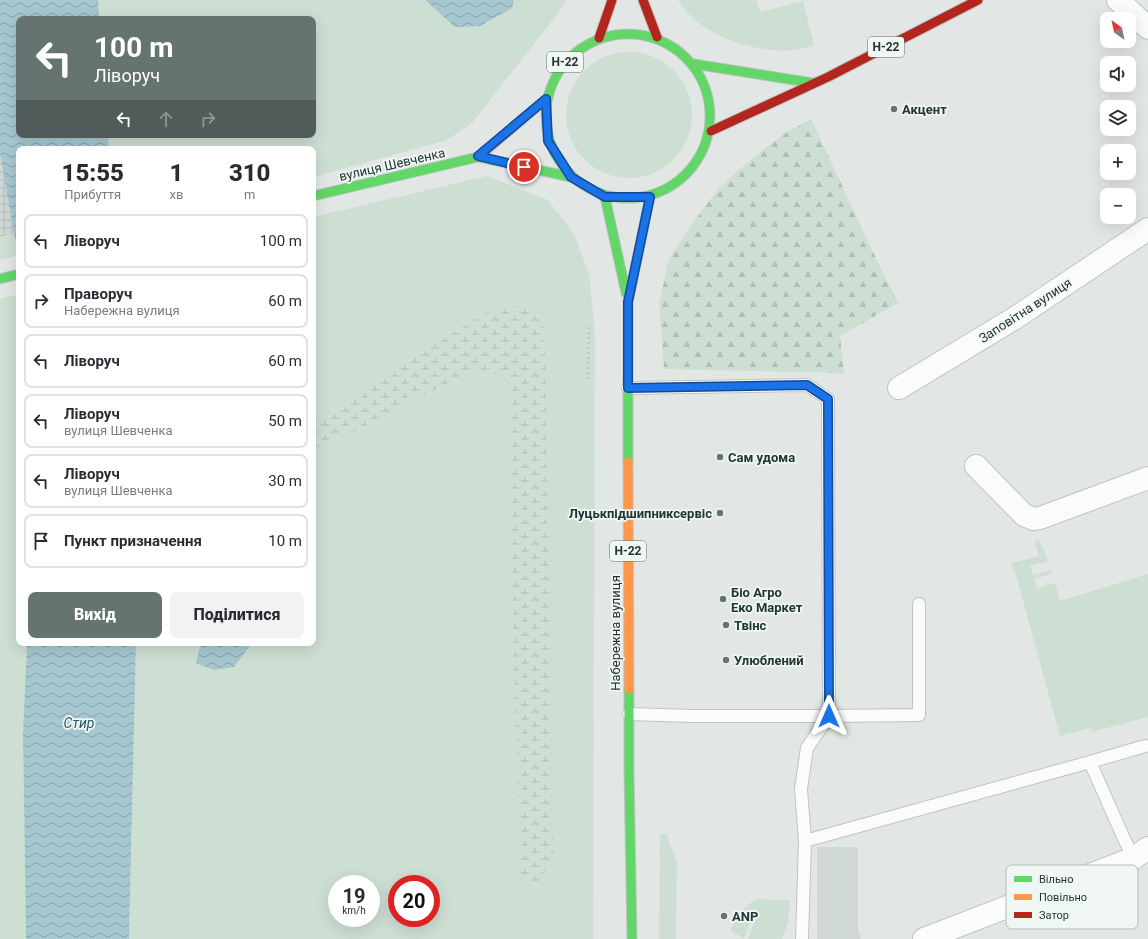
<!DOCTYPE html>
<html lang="uk">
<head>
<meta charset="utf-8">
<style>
  :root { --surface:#fff; --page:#f2f2f3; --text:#2b2b33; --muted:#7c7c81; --line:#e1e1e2; --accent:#667471 }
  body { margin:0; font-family:Roboto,sans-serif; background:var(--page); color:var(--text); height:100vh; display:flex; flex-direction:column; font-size:15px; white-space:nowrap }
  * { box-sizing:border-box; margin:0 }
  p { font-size:13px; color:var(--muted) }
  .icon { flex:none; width:22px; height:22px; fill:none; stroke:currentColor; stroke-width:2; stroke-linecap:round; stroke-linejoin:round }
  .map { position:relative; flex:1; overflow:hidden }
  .sheet { position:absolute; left:16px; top:146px; width:300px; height:500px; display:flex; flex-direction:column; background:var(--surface); border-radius:8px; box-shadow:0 4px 16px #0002 }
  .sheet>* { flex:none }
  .top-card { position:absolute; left:16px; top:16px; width:300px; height:122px; border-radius:8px; box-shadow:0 4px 16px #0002; background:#667471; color:#fff; overflow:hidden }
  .needle { width:26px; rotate:327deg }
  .buttons { position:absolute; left:1100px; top:12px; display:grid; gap:8px }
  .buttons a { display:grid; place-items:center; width:36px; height:36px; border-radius:8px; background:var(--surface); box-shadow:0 4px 16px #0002; font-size:20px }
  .speed { position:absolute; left:328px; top:875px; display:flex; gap:8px; font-size:20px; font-weight:700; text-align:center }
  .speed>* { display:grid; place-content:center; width:52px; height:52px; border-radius:50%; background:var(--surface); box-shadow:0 4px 16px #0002; line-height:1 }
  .speed small { font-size:10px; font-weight:400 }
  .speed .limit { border:6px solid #d22; background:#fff; color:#111 }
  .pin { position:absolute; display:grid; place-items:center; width:34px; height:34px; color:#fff; margin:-17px; border:2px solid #fff; border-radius:50%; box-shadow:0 1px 4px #0007 }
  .me { position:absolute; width:44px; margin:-22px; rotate:0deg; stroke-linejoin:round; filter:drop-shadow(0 0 3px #0008) }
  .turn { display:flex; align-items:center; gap:14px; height:84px; padding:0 12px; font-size:18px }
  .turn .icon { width:52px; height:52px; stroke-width:2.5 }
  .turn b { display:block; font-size:28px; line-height:34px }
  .lanes { display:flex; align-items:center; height:38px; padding:0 12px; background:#0003; justify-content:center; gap:20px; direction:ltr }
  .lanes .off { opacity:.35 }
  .eta { display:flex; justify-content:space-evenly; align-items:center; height:68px; text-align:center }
  .eta b { font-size:24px; font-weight:800; line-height:28px }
  .primary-button { display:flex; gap:8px; margin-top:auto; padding:8px 12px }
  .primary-button a { flex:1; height:46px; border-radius:8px; background:var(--accent); color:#fff; font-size:16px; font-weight:800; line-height:46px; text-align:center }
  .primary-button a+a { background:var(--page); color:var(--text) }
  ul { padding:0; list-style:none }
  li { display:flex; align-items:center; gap:12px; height:54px; margin:0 8px 6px; padding:0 4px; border:2px solid var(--line); border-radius:8px }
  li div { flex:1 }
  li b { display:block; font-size:15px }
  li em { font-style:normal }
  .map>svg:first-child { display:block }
  .built { fill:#d0d8d5 }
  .industrial { fill:url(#industrial-grid) }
  .green { fill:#cdded3; fill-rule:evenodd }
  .forest { fill:url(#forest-firs) }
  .wetland { fill:url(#wetland-marsh) }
  .water { fill:url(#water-waves) }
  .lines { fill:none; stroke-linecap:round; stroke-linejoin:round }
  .lane-casing { stroke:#bfc4c2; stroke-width:14 }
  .street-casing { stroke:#bfc4c2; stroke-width:24 }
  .fast-casing { stroke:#bec4c2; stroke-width:11 }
  .slow-casing { stroke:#bec4c2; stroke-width:11 }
  .jam-casing { stroke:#bec4c2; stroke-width:11 }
  .path { stroke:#c0c6c4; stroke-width:2.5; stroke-dasharray:2 3; stroke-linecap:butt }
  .lane { stroke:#fbfbfb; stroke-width:12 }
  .street { stroke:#fbfbfb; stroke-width:22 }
  .fast { stroke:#63d668; stroke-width:9 }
  .slow { stroke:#ff974d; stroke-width:9 }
  .jam { stroke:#b3261e; stroke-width:9 }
  .route-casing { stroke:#114b97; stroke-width:10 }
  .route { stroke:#1a73e8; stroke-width:7 }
  .poi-dot { fill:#667471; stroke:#eff6f3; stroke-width:1.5 }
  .labels { text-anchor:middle; stroke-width:3.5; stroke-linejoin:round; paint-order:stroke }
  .shield { fill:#eff6f3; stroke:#60706d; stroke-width:1 }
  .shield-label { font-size:12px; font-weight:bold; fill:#233633 }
  .poi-label { font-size:13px; font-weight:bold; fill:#233633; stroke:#eff6f3; text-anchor:start }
  .street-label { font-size:13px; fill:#233633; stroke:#eff6f3 }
  .water-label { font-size:14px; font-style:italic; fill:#25586a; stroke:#eff6f3 }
  .key { fill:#eff6f3; stroke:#b2bcb9; stroke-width:1 }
  .key-label { font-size:11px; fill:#233633 }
</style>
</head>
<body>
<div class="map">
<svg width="1148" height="939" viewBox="0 0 1148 939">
  <defs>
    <pattern id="industrial-grid" width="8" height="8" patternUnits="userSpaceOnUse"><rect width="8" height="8" fill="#d0d8d5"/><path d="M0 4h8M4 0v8" fill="none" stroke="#b2bab7"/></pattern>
    <pattern id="forest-firs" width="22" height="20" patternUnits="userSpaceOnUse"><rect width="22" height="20" fill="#cdded3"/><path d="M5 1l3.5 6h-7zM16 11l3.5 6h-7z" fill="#b0bfb6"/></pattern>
    <pattern id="wetland-marsh" width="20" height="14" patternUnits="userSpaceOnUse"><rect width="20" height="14" fill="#cdded3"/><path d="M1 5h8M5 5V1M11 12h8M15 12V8" fill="none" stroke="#b0bfb6"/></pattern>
    <pattern id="water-waves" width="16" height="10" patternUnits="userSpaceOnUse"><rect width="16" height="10" fill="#a7c7d0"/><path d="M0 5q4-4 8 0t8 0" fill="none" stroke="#88a2a9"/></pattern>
  </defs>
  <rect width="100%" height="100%" fill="#e2e7e5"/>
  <path class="built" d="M817,847h41v82l3,10h-44z"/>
  <path class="industrial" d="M0,154l14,80 -14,3z"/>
  <path class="green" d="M98,0h469l-8,12 -87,111 -25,17 -134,37v-28h-204l-1,-14h205v-116h-214z
    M678,0h79l3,12 43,-11 11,44c-7,2 -14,4 -21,5 -38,4 -96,-16 -115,-50z
    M566 115a63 63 0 1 1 126 0a63 63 0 1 1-126 0Z
    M487,176l61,24 26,34 15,40 6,59 -2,606h-464l7,-296h177v-426zM337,884h34v34h-34zM397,884h34v34h-34z
    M14,234l5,21 -19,5v-22z
    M19,294v349h8l-4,90 3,206h-26v-640z
    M1038,539l7,13 3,9 -18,5 3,9 18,-5 1,4 -18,5 3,9 18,-5 5,18 88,-27v143l-56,15 -1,-4 -31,8 -43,-157 -6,-16 28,-7 -4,-14z
    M662,834h1l4,1 10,28 -1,76h-17l1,-103z
    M755,899l35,1 -2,22 -6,17h-34l8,-21 -3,-1 -9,21 -14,-7 9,-18z"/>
  <path class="forest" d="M811,119l62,133 25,51 -58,33 4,37 -180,-4 -5,-66 10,-44 25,-38 25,-33 36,-32 29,-22z"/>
  <path class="wetland" d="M530,306l13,8 2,42 9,499 -15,26 -15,3 -5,-14 -11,-488 -21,-13 -33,11 -141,72v-31l79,-51 104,-63z"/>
  <path class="water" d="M0,0h98l1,19h-80v116h89l1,14h-90v108l-5,-23 -14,-80z
    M425,0h89l-2,8 -32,18 -25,1z
    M27,643h109l-7,296h-103l-3,-206z
    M201,643h51l-18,24 -20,3 -18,-7z"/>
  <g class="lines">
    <defs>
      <path id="lane" d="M628,388l179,-3 21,14 1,317h-136l-64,-2
        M1090,762l35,79 9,17
        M805,841l285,-79 55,-16
        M802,939l3,-98 -4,-52 6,-41 22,-32 90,-1v-111"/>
      <path id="street" d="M1118,0l30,28
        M899,388l116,-70 133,-89
        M976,466l48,49 10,4 6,-1 108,-40
        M924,939l210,-81 14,-10"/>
      <path id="fast" d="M546 116a82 82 0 1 1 164 0a82 82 0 1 1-164 0Z
        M694,64l119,19
        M313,196l165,-39 93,20
        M605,197l21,96
        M0,279l19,-5
        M628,462v-160l22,-105
        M629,689v82l3,168"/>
      <path id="slow" d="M478,157l68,-58
        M628,462l1,227"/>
      <path id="jam" d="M643,0l14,37
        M599,38l13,-38
        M711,131l117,-54 150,-77"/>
    </defs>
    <use href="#lane" class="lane-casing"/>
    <use href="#street" class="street-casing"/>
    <use href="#fast" class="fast-casing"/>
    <use href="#slow" class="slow-casing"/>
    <use href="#jam" class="jam-casing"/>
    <path class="path" d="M588,379l1,-52"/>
    <use href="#lane" class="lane"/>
    <use href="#street" class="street"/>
    <use href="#fast" class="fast"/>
    <use href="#slow" class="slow"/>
    <use href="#jam" class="jam"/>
  </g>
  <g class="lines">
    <defs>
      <path id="route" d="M524,167l-46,-11 68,-57 2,42 23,36 34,20h45l-22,105v86l179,-3 21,14 1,317"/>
    </defs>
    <use href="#route" class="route-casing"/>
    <use href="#route" class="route"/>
  </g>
  <g class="poi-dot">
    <circle cx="894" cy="109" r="4"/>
    <circle cx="720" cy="457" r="4"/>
    <circle cx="720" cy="513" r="4"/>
    <circle cx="723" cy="599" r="4"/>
    <circle cx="726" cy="625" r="4"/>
    <circle cx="726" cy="660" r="4"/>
    <circle cx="724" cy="916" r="4"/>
  </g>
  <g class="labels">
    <g class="shield">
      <rect x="868" y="37" width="36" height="20" rx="3"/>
      <rect x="547" y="52" width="36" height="20" rx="3"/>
      <rect x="610" y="541" width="36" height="20" rx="3"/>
    </g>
    <g class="shield-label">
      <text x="886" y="51">Н-22</text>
      <text x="565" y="66">Н-22</text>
      <text x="628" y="555">Н-22</text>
    </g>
    <g class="poi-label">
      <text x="902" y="114">Акцент</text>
      <text x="728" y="462">Сам удома</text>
      <text x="712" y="518" text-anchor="end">Луцькпідшипниксервіс</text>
      <text x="731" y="597">Біо Агро<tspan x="731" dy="15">Еко Маркет</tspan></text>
      <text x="734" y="630">Твінс</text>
      <text x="734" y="665">Улюблений</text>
      <text x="732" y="921">ANP</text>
    </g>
    <g class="street-label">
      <text transform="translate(392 164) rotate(-13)" y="5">вулиця Шевченка</text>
      <text transform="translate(1025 310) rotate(-33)" y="5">Заповітна вулиця</text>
      <text transform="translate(615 633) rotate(-90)" y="5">Набережна вулиця</text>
    </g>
    <g class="water-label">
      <text x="79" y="728">Стир</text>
    </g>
  </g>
  <rect x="1006" y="865" width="132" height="64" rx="6" class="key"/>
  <rect x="1014" y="876" width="18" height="6" fill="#63d668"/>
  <rect x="1014" y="894" width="18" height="6" fill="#ff974d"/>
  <rect x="1014" y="912" width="18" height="6" fill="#b3261e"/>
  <g class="key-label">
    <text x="1039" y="883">Вільно</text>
    <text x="1039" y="901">Повільно</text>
    <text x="1039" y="919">Затор</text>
  </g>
</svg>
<div class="buttons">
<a><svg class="needle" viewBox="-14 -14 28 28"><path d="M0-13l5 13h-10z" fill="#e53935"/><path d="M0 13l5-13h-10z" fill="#7c7c81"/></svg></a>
<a><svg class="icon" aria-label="sound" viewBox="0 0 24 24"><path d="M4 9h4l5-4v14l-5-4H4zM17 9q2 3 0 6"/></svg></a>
<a><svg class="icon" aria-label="layers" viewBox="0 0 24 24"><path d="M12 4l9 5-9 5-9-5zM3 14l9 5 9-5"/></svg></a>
<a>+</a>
<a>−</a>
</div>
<div class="speed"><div>19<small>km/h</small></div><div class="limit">20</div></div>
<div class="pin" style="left:524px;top:167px;background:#d93025"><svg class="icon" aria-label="arrive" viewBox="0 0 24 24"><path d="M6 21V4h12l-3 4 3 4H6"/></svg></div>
<svg class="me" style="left:829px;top:716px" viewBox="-20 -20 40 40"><path d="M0-17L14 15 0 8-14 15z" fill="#1a73e8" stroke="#fff" stroke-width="4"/></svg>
<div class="top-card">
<div class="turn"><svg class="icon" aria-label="left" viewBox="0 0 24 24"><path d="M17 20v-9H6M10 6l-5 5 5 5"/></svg><div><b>100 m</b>Ліворуч</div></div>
<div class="lanes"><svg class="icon" aria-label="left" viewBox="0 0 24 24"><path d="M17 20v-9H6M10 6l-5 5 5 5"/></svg><svg class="icon off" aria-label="ahead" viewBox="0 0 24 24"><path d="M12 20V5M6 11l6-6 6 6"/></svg><svg class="icon off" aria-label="right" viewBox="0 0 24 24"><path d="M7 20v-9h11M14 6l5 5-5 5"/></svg></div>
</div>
<section class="sheet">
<div class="eta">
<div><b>15:55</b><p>Прибуття</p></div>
<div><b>1</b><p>хв</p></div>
<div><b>310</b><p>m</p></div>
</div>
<ul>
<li><svg class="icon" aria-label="left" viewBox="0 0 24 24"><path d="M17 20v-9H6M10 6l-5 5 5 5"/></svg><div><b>Ліворуч</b></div><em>100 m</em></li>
<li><svg class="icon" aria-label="right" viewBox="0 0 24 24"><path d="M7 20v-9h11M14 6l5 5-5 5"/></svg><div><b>Праворуч</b><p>Набережна вулиця</p></div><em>60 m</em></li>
<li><svg class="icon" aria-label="left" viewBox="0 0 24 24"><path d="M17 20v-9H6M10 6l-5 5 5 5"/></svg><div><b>Ліворуч</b></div><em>60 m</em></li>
<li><svg class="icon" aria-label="left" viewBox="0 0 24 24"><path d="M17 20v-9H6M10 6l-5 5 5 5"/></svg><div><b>Ліворуч</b><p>вулиця Шевченка</p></div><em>50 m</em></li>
<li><svg class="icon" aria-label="left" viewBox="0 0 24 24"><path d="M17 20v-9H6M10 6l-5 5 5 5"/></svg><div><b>Ліворуч</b><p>вулиця Шевченка</p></div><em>30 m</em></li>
<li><svg class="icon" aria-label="arrive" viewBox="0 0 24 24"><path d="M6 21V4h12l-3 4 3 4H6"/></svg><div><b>Пункт призначення</b></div><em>10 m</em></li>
</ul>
<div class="primary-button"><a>Вихід</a><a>Поділитися</a></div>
</section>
</div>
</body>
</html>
